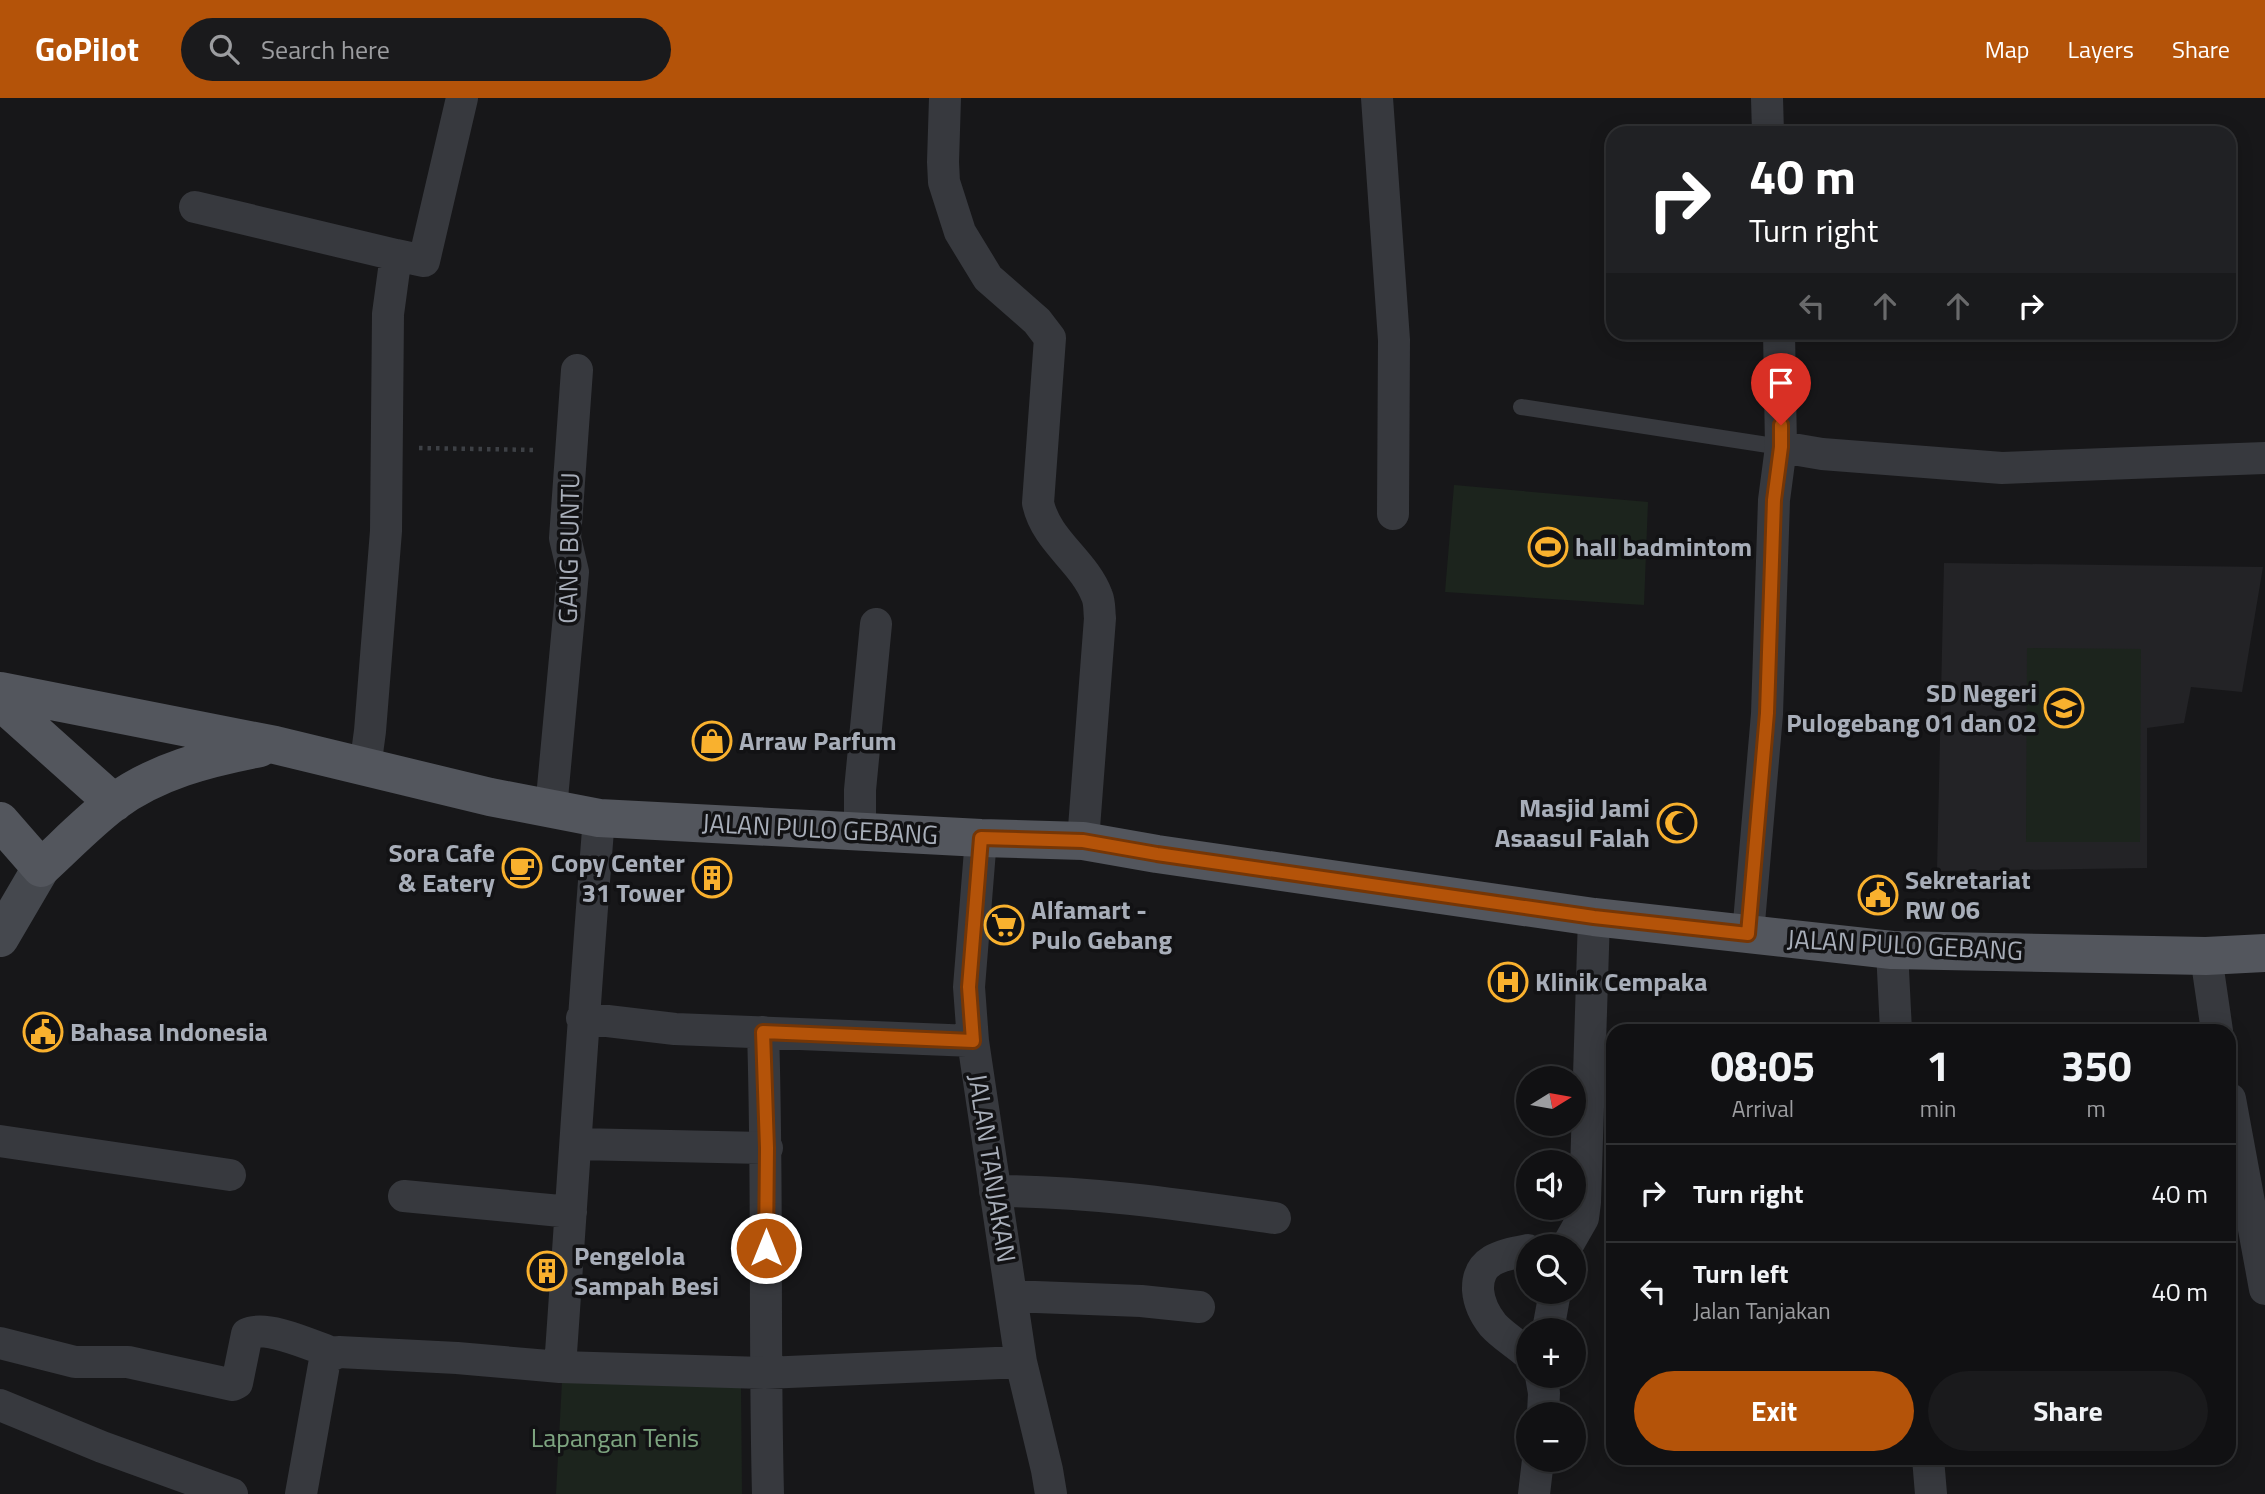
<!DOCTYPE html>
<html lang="en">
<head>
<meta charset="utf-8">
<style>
  :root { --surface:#111113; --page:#1a1a1c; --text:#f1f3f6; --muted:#9c9da0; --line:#303133; --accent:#b45309 }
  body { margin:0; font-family:"Titillium Web",sans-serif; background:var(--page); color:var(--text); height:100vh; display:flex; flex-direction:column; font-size:26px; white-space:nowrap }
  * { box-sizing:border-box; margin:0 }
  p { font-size:23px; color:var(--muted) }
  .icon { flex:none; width:38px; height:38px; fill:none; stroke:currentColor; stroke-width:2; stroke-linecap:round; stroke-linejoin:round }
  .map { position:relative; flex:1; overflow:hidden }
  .sheet { position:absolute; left:1606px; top:926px; width:630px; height:441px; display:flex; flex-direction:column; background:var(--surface); border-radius:21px; box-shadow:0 4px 18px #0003,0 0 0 2px var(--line) }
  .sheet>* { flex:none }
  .hud { position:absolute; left:1606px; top:28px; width:630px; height:214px; border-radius:21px; box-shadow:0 4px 18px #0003,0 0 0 2px var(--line); background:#202124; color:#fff; overflow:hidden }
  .needle { width:46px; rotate:79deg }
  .controls { position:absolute; left:1516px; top:968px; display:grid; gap:14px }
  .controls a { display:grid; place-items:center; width:70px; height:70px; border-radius:50%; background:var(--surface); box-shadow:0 4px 18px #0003,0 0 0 2px var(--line); font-size:35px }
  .pin { position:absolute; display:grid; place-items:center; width:60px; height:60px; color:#fff; margin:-72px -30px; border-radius:50% 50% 50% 0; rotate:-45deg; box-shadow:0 0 7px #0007 }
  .pin .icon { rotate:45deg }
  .me { position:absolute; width:77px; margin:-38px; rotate:0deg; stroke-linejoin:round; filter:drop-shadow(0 0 5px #0008) }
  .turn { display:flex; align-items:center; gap:24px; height:147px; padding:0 28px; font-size:32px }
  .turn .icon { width:91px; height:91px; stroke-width:2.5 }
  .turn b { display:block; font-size:49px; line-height:60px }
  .lanes { display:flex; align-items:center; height:66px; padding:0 28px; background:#0003; justify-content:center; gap:35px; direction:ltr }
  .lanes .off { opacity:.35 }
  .eta { display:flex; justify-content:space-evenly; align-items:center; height:119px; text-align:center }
  .eta b { font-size:42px; font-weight:700; line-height:49px }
  .cta { display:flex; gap:14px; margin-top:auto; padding:14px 28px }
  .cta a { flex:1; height:80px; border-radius:42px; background:var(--accent); color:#fff; font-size:28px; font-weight:700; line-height:80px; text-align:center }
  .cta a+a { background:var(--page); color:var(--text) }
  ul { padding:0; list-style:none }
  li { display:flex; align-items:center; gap:21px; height:98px; padding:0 28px; border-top:2px solid var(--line) }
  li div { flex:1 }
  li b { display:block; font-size:26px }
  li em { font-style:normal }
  header { display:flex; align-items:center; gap:42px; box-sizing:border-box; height:98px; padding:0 35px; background:var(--accent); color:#fff }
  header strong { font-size:33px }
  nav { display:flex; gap:38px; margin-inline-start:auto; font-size:24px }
  .search { width:490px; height:63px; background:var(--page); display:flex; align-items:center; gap:18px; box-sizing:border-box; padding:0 24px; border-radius:38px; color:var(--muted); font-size:26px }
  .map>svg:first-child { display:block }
  .built { fill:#232326 }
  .green { fill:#1c241d }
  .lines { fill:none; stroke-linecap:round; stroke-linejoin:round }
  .path { stroke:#3d4045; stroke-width:4.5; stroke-dasharray:3.5 5; stroke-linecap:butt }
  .lane { stroke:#37393e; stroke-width:16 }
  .street { stroke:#37393e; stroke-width:32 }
  .secondary { stroke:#45484e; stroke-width:38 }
  .primary { stroke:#53565d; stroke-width:38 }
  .route-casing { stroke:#753606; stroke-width:18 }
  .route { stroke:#b45309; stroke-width:12 }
  .labels { text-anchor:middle; stroke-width:7; stroke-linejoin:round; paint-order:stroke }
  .poi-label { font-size:26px; font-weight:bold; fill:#a8aeb9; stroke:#121214; text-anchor:start }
  .street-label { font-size:26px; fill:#a8aeb9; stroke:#121214 }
  .park-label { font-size:26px; fill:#7ea580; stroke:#121214 }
</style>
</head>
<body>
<header>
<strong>GoPilot</strong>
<div class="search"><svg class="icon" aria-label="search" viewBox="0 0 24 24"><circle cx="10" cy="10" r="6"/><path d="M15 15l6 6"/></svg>Search here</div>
<nav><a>Map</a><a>Layers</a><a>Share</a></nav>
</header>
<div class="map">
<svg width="2265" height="1396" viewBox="0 0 2265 1396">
  <rect width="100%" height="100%" fill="#171719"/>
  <path class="built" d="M1944,465l319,4 -21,125 -51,-5 -7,36 -37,5v140l-210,3z"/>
  <path class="green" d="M1454,387l194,17 -4,103 -199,-13z
    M2027,550l114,1 -1,193h-114z
    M562,1283l179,6 1,107h-186z"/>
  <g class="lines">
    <path class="path" d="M419,350l117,2"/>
    <path class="lane" d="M1521,309l260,40"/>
    <path class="street" d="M945,0l-2,64 1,20 16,50 28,46 49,43 13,17 -12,165c8,38 46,58 59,93 3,7 2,15 3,22l-17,223
      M1377,0l17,242 -1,174
      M1767,0l1,35
      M195,109l201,48
      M1781,349l41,7 180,14 263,-10
      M365,670l5,-37 16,-200 2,-217 8,-59 28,6 38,-163
      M551,711l22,-237 -8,-34 12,-168
      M860,733v-41l16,-166
      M981,740l-12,149 4,54 48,321 26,108 4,24
      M1748,836l19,-220 7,-214 7,-53 -2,-115
      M1892,852l4,81
      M2206,858l11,75
      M582,920l93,11 298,12
      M763,934c5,154 1,308 5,462
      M2230,1001l35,190
      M0,1043l230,34
      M576,1046l191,4
      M995,1093c94,0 188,14 280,27
      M404,1098l167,16
      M1567,1148l16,-28 2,-16 9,-285
      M1528,1152c-26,5 -51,9 -50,40 1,13 7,25 15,35 10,11 24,19 35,29
      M1012,1198l129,5 58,6
      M1548,1232l7,-38
      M0,1245l75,19h53l105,23 4,-2 10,-49c19,-10 66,12 86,19
      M560,1269c13,-183 24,-366 39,-549
      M1541,1278l3,17 -1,21
      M0,1307l102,42 130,47
      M1928,1360l3,36
      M301,1396l23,-129 4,-8 11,-5 118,6 103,9 205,6 256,-11
      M1534,1396l4,-34"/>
    <path class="secondary" d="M0,840l41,-70"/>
    <path class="primary" d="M0,593l275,54 215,52 109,21 382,20 102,3 74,13 437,63 298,33 314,6 59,-3
      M0,603l114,102
      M0,723l41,47c24,-22 47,-46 72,-65 43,-32 95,-45 147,-55"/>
  </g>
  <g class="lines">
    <defs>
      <path id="route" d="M766,1150l1,-100 -4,-116 210,9 -4,-54 12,-149 102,3 74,13 437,63 154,17 19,-221 7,-213 7,-53v-22"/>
    </defs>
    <use href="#route" class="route-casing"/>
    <use href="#route" class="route"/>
  </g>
  <defs>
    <symbol id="stadium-ring" viewBox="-11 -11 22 22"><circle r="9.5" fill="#121214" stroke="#f9b12e" stroke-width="1.5"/><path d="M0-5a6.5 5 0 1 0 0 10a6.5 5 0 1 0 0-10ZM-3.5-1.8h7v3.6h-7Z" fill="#f9b12e"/></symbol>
    <symbol id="school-ring" viewBox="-11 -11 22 22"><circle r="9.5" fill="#121214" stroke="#f9b12e" stroke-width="1.5"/><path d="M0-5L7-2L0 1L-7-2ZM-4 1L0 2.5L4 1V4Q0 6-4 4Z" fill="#f9b12e"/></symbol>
    <symbol id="shop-ring" viewBox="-11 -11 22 22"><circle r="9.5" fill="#121214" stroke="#f9b12e" stroke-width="1.5"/><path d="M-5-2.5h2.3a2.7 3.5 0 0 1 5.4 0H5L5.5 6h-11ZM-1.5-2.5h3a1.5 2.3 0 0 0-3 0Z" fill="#f9b12e"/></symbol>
    <symbol id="mosque-ring" viewBox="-11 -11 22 22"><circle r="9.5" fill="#121214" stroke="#f9b12e" stroke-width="1.5"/><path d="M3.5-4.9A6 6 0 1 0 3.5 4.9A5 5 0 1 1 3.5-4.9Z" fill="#f9b12e"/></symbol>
    <symbol id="cafe-ring" viewBox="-11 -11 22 22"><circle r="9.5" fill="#121214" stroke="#f9b12e" stroke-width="1.5"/><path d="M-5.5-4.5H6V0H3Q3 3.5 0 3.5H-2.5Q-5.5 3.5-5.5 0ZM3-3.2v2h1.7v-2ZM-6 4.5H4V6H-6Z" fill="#f9b12e"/></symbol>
    <symbol id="building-ring" viewBox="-11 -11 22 22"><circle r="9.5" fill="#121214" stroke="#f9b12e" stroke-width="1.5"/><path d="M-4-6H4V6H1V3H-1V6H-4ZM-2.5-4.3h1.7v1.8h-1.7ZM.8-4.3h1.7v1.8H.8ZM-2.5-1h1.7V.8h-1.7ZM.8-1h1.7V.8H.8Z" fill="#f9b12e"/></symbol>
    <symbol id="civic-ring" viewBox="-11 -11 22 22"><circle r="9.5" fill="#121214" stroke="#f9b12e" stroke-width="1.5"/><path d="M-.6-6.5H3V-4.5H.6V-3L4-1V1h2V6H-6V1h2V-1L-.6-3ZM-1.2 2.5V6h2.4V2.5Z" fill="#f9b12e"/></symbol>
    <symbol id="supermarket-ring" viewBox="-11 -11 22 22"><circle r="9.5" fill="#121214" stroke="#f9b12e" stroke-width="1.5"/><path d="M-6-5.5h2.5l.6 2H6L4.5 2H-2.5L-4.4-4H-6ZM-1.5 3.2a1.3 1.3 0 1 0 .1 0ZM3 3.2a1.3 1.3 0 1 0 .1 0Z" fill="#f9b12e"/></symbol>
    <symbol id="hospital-ring" viewBox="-11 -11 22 22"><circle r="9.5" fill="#121214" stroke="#f9b12e" stroke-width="1.5"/><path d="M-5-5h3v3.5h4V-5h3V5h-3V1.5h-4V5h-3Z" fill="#f9b12e"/></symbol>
  </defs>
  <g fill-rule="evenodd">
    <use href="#stadium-ring" x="1526" y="427" width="44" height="44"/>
    <use href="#school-ring" x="2042" y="588" width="44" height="44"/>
    <use href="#shop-ring" x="690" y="621" width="44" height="44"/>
    <use href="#mosque-ring" x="1655" y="703" width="44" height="44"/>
    <use href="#cafe-ring" x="500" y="748" width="44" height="44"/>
    <use href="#building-ring" x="690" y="758" width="44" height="44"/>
    <use href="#civic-ring" x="1856" y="775" width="44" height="44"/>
    <use href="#supermarket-ring" x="982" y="805" width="44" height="44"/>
    <use href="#hospital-ring" x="1486" y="862" width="44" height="44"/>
    <use href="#civic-ring" x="21" y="912" width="44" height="44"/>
    <use href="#building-ring" x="525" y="1151" width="44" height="44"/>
  </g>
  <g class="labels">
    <g class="poi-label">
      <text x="1575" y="458">hall badmintom</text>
      <text x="2037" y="604" text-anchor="end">SD Negeri<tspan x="2037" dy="30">Pulogebang 01 dan 02</tspan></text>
      <text x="739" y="652">Arraw Parfum</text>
      <text x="1650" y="719" text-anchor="end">Masjid Jami<tspan x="1650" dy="30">Asaasul Falah</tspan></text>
      <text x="495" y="764" text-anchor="end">Sora Cafe<tspan x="495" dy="30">&amp; Eatery</tspan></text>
      <text x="685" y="774" text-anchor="end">Copy Center<tspan x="685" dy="30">31 Tower</tspan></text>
      <text x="1905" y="791">Sekretariat<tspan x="1905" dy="30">RW 06</tspan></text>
      <text x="1031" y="821">Alfamart -<tspan x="1031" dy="30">Pulo Gebang</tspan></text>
      <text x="1535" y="893">Klinik Cempaka</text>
      <text x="70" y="943">Bahasa Indonesia</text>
      <text x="574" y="1167">Pengelola<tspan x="574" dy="30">Sampah Besi</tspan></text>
    </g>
    <g class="street-label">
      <text transform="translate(569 450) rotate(-89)" y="9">GANG BUNTU</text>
      <text transform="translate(820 731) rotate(3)" y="9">JALAN PULO GEBANG</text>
      <text transform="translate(1905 847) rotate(3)" y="9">JALAN PULO GEBANG</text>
      <text transform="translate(992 1070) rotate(81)" y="9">JALAN TANJAKAN</text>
    </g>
    <g class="park-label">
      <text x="615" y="1349">Lapangan Tenis</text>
    </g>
  </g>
</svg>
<div class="controls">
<a><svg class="needle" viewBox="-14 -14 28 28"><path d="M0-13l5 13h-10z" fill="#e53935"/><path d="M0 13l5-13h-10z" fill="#9c9da0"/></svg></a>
<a><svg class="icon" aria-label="sound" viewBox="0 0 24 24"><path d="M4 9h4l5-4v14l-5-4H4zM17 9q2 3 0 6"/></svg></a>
<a><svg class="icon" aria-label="search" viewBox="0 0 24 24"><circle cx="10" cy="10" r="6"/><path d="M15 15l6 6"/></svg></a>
<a>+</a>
<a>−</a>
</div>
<div class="pin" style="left:1781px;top:327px;background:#d93025"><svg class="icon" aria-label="arrive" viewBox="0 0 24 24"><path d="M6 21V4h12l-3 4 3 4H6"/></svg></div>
<svg class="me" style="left:766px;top:1150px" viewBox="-20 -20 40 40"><circle r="17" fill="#b45309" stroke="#fff" stroke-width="3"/><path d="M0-11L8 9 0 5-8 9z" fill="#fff"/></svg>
<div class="hud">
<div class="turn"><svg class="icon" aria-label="right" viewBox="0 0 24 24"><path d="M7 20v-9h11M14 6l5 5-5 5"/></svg><div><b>40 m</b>Turn right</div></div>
<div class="lanes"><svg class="icon off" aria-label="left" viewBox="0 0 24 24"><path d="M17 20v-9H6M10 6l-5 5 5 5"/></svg><svg class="icon off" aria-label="ahead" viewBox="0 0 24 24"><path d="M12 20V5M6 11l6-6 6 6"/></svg><svg class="icon off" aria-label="ahead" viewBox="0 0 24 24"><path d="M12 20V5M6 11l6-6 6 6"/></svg><svg class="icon" aria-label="right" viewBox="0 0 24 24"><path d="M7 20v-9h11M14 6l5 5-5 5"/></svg></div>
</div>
<section class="sheet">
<div class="eta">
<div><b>08:05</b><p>Arrival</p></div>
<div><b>1</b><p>min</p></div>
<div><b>350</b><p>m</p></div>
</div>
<ul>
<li><svg class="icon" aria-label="right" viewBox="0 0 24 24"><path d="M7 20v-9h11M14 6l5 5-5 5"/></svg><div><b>Turn right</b></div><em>40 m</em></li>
<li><svg class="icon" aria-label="left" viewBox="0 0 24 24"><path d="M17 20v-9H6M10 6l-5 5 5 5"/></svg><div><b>Turn left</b><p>Jalan Tanjakan</p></div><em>40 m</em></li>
</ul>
<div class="cta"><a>Exit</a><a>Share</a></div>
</section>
</div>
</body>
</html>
